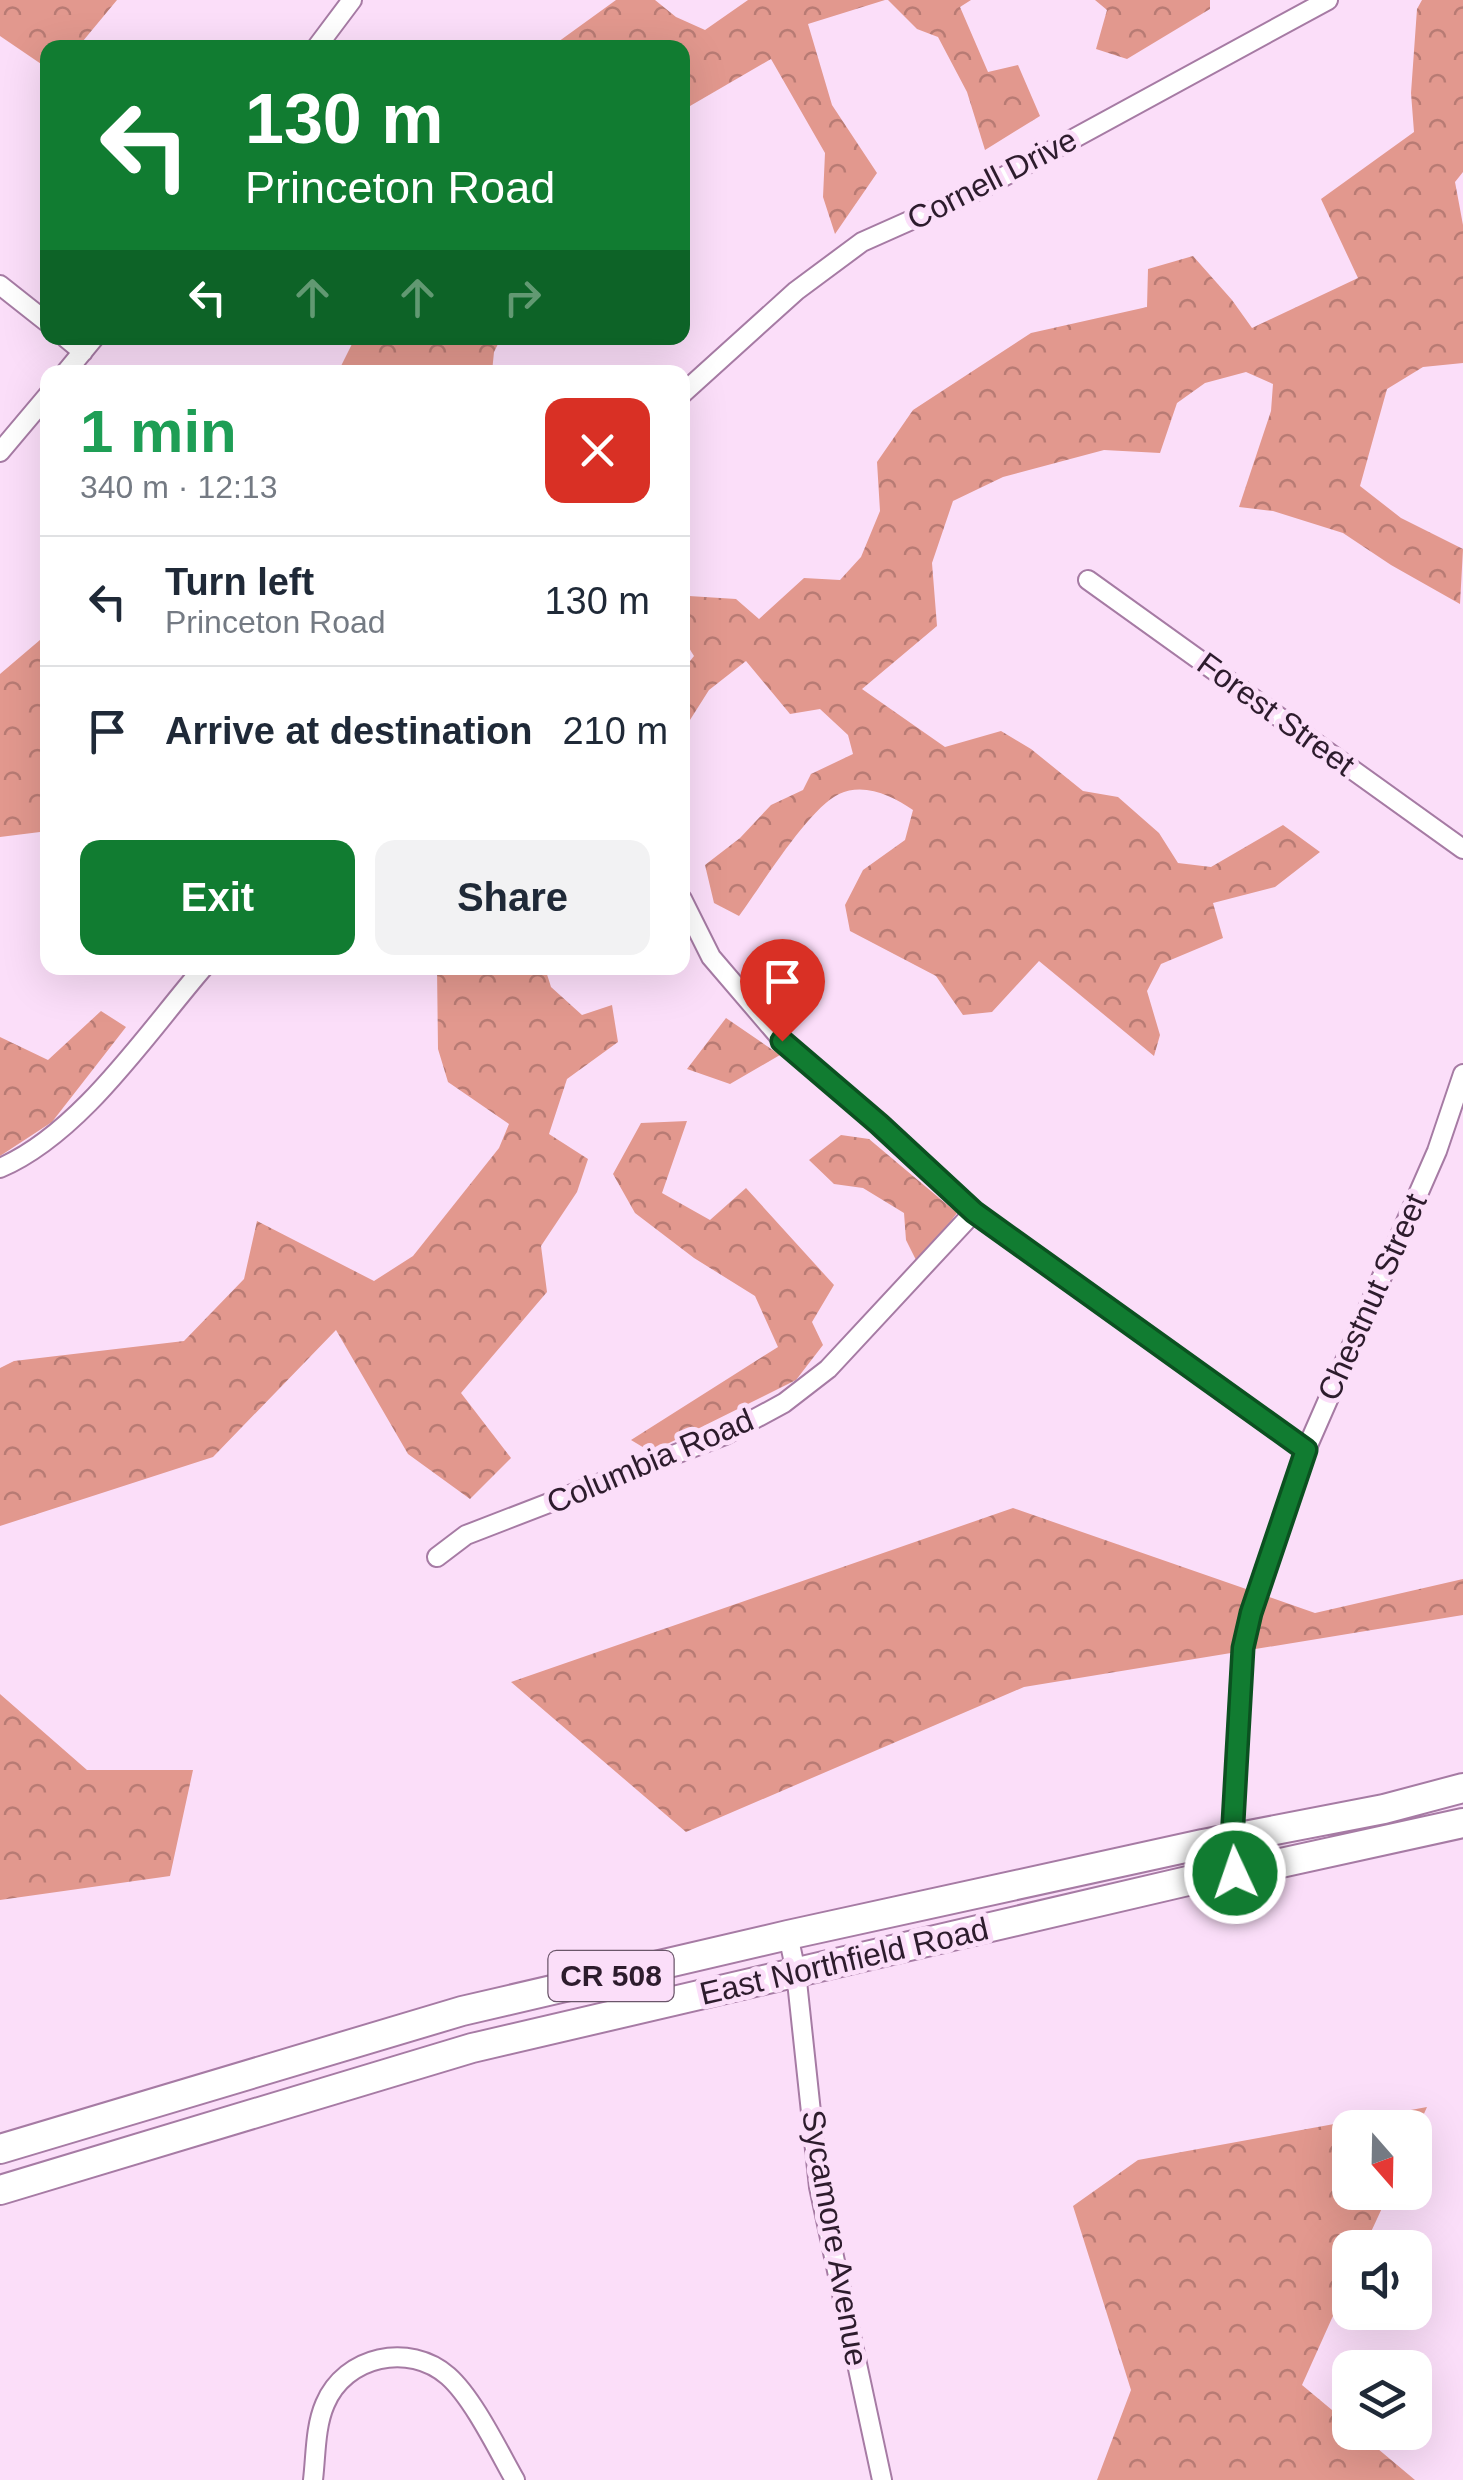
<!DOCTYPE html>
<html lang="en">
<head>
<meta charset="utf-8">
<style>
  :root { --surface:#fff; --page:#f2f2f3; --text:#1f2937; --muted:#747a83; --line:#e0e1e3; --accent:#117c31 }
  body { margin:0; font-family:Arial,sans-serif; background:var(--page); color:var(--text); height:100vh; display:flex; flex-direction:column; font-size:38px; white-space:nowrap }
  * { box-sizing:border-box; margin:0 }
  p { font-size:32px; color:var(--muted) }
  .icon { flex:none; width:55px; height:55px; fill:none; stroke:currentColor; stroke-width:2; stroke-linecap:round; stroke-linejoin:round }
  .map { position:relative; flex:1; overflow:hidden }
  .drawer { position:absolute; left:40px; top:365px; width:650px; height:610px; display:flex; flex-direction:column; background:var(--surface); border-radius:20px; box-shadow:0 10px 40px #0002 }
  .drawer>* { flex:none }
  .top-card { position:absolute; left:40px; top:40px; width:650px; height:305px; border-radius:20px; box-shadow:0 10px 40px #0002; background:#117c31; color:#fff; overflow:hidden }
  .needle { width:65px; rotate:160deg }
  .buttons { position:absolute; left:1332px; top:2110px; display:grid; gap:20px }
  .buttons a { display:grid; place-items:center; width:100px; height:100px; border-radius:20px; background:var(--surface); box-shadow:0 10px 40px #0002; font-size:50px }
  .pin { position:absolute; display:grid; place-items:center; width:85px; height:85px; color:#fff; margin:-102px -42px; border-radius:50% 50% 50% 0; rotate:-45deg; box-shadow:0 0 10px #0007 }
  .pin .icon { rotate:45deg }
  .me { position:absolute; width:110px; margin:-55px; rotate:357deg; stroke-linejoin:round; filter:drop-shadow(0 0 8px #0008) }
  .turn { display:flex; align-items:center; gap:35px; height:210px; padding:0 40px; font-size:45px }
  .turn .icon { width:130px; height:130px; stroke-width:2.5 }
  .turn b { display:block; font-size:70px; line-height:85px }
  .lanes { display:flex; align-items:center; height:95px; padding:0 40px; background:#0003; justify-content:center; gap:50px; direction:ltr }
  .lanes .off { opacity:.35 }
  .round { display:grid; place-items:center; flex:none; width:105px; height:105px; border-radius:20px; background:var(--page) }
  .overview { display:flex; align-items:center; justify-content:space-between; height:170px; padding:0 40px }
  h1 { font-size:60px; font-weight:600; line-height:75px; color:#1e9e55 }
  .primary-button { display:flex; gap:20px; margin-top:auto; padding:20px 40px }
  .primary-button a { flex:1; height:115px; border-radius:20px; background:var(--accent); color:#fff; font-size:40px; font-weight:600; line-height:115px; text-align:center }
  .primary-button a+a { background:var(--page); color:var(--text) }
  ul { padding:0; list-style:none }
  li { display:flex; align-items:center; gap:30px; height:130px; padding:0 40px; border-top:2px solid var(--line) }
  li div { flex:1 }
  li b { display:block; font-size:38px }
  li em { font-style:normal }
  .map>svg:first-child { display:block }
  .forest { fill:url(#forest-crowns) }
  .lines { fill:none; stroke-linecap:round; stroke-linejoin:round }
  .street-casing { stroke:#a67ba4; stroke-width:22 }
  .primary-casing { stroke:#a67ba4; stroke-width:32 }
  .street { stroke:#fff; stroke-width:18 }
  .primary { stroke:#fff; stroke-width:28 }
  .route-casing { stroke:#0b5120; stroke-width:25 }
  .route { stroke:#117c31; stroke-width:18 }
  .labels { text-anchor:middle; stroke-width:10; stroke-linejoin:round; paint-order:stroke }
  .shield { fill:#fbdef9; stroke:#6b566a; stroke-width:2.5 }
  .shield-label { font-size:30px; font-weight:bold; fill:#2d1c2d }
  .street-label { font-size:32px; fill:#2d1c2d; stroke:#fbdef9 }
</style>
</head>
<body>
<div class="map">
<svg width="1463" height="2480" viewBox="0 0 1463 2480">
  <defs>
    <pattern id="forest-crowns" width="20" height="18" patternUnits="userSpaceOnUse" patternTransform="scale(2.5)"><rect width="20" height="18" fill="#e2988e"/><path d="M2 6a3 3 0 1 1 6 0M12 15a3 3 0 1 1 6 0" fill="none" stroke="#b87b74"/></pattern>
  </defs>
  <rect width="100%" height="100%" fill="#fbdef9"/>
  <path class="forest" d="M0,0h117l-39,47 -30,1 -1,20 -47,-32z
    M616,0h39l21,17 29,13 43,-30h137l-77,24 24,81 45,68 -42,61 -12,-37 2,-44 -54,-94 -81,47 -7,21 -1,-79 -131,-1z
    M888,0h83l-11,7 28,65 30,-7 22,51 -55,34 -18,-58 -29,-55 -21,-8z
    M1095,0h115v9l-83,50 -31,-10 11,-39z
    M1422,0h41v172l-8,10 8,43v138l-40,4 -36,22 -27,97 41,32 62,31 -3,55 -69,-39 -48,-32 -70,-22 -34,-4 32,-96 2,-27 -27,-12 -41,11 -28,20 -17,50 -56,-3 -101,27 -50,24 -21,62 5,63 -75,63 83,58 56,-16 30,18 52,42 35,6 41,36 19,30 33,4 72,-42 37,27 -45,35 -62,16 10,35 -62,26 -14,27 13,44 -6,21 -115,-95 -47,51 -29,3 -27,-39 -86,-45 -5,-26 18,-35 42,-30 8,-30c-20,-14 -49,-28 -74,-16 -31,15 -78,92 -100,122l-25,-13 -9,-38 35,-27 31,-33 32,-15 8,-16 42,-20 -5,-19 -28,-26 -30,5 -44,-53 -37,29 -26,41v-61l11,-14c-14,-21 -13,-36 -5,-60l47,3 23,20 45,-41 36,2 21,-23 19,-46 -3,-49 36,-52 118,-77 116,-26 1,-38 45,-13 39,44 20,28 106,-50 -37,-79 93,-67 -3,-39 6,-84z
    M355,338h146l-7,14 -2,20h-154z
    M47,634v185l-7,13 -40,5v-163z
    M437,968h108l6,19 31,28 30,-10 6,37 -51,37 -18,55 39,25 -11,33 -36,54 6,46 -86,101 50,65 -41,41 -62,-45 -72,-124 -123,127 -213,69v-158l14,-7 170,-20 60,-62 13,-58 117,60 39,-25 86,-108 10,-24 -61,-42 -10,-33z
    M101,1011l25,16 -74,95 -52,34v-119l48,23z
    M726,1018l54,37 -50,29 -43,-15z
    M687,1121l-25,72 48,27 36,-32 88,97 -22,37 11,23 -27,35 -145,72 -20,-12 147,-93 -23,-51 -61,-38 -59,-45 -22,-39 28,-51z
    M841,1135l28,4 88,74 -39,51 -12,-24 -2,-27 -41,-25 -29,-4 -25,-24z
    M1013,1508l302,105 148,-34v36l-439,72 -338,145 -175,-150z
    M0,1694l87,76h106l-23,106 -170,24z
    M1427,2107l-12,27v-6h-65v64l39,1 -25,54 -14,1v30l-48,107 48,40v7l9,1 56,47h-318l34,-90 -58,-184 65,-46z"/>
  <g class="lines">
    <defs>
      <path id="street" d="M316,48l36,-48
        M0,285l48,38
        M66,338l17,14
        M66,372l28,-34
        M682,394l114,-103 66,-49 119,-53 347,-189
        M0,452l48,-57
        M1088,580l375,269
        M682,899l29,58 72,84 96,83 95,88 332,238
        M0,1168c80,-34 147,-135 203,-200
        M437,1557l29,-22 259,-100 59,-32 44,-34 146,-157
        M1235,1873l-3,-33 8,-158 3,-34 8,-35 55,-163 131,-299 26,-77
        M788,1935l8,37 23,215 63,293
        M313,2480c3,-25 2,-53 12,-76 20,-48 84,-62 123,-28 25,22 50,74 67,104"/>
      <path id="primary" d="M0,2149l462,-138 326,-76 415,-91 181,-35 79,-21
        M0,2190l472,-142 737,-172 26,-3 228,-50"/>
    </defs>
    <use href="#street" class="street-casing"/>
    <use href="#primary" class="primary-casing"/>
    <use href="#street" class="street"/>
    <use href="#primary" class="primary"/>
  </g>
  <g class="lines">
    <defs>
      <path id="route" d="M782,1041l97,83 95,88 332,238 -55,163 -8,35 -11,192 3,33"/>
    </defs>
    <use href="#route" class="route-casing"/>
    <use href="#route" class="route"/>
  </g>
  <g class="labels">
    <rect class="shield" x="548.5" y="1951" width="125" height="50" rx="8"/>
    <g class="shield-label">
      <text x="611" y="1986">CR 508</text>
    </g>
    <g class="street-label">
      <text transform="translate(992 179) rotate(-27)" y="11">Cornell Drive</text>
      <text transform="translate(1276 714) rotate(36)" y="11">Forest Street</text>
      <text transform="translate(1372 1297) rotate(-66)" y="11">Chestnut Street</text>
      <text transform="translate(650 1461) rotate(-23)" y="11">Columbia Road</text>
      <text transform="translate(844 1961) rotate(-13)" y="11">East Northfield Road</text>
      <text transform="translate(835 2238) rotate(80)" y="11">Sycamore Avenue</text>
    </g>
  </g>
</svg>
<div class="buttons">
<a><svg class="needle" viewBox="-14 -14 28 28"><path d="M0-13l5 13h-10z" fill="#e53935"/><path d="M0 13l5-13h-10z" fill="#747a83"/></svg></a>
<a><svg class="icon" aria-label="sound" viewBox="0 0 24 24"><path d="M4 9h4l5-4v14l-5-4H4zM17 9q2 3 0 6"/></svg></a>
<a><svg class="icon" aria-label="layers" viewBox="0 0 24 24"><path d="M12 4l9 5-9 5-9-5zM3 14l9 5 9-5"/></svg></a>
</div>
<div class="pin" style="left:782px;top:1041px;background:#d93025"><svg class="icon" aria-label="arrive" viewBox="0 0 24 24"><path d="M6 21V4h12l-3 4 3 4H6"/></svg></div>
<svg class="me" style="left:1235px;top:1873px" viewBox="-20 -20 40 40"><circle r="17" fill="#117c31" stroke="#fff" stroke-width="3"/><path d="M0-11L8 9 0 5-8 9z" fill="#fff"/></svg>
<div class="top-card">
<div class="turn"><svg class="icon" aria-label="left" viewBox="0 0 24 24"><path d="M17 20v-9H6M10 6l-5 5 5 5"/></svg><div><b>130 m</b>Princeton Road</div></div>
<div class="lanes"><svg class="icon" aria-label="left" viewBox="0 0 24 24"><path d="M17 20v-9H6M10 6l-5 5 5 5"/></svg><svg class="icon off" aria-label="ahead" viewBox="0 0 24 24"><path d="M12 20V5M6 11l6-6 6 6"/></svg><svg class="icon off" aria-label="ahead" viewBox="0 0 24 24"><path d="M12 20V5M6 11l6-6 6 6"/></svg><svg class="icon off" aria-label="right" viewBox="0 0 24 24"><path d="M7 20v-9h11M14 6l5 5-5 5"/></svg></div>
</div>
<section class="drawer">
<div class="overview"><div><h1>1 min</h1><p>340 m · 12:13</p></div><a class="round" style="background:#d93025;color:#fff"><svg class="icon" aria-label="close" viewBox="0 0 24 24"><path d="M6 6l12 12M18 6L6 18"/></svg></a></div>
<ul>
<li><svg class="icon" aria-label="left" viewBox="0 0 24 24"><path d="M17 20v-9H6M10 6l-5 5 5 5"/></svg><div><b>Turn left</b><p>Princeton Road</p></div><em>130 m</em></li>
<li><svg class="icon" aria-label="arrive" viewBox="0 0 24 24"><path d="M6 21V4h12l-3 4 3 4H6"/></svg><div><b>Arrive at destination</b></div><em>210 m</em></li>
</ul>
<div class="primary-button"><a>Exit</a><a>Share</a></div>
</section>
</div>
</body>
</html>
